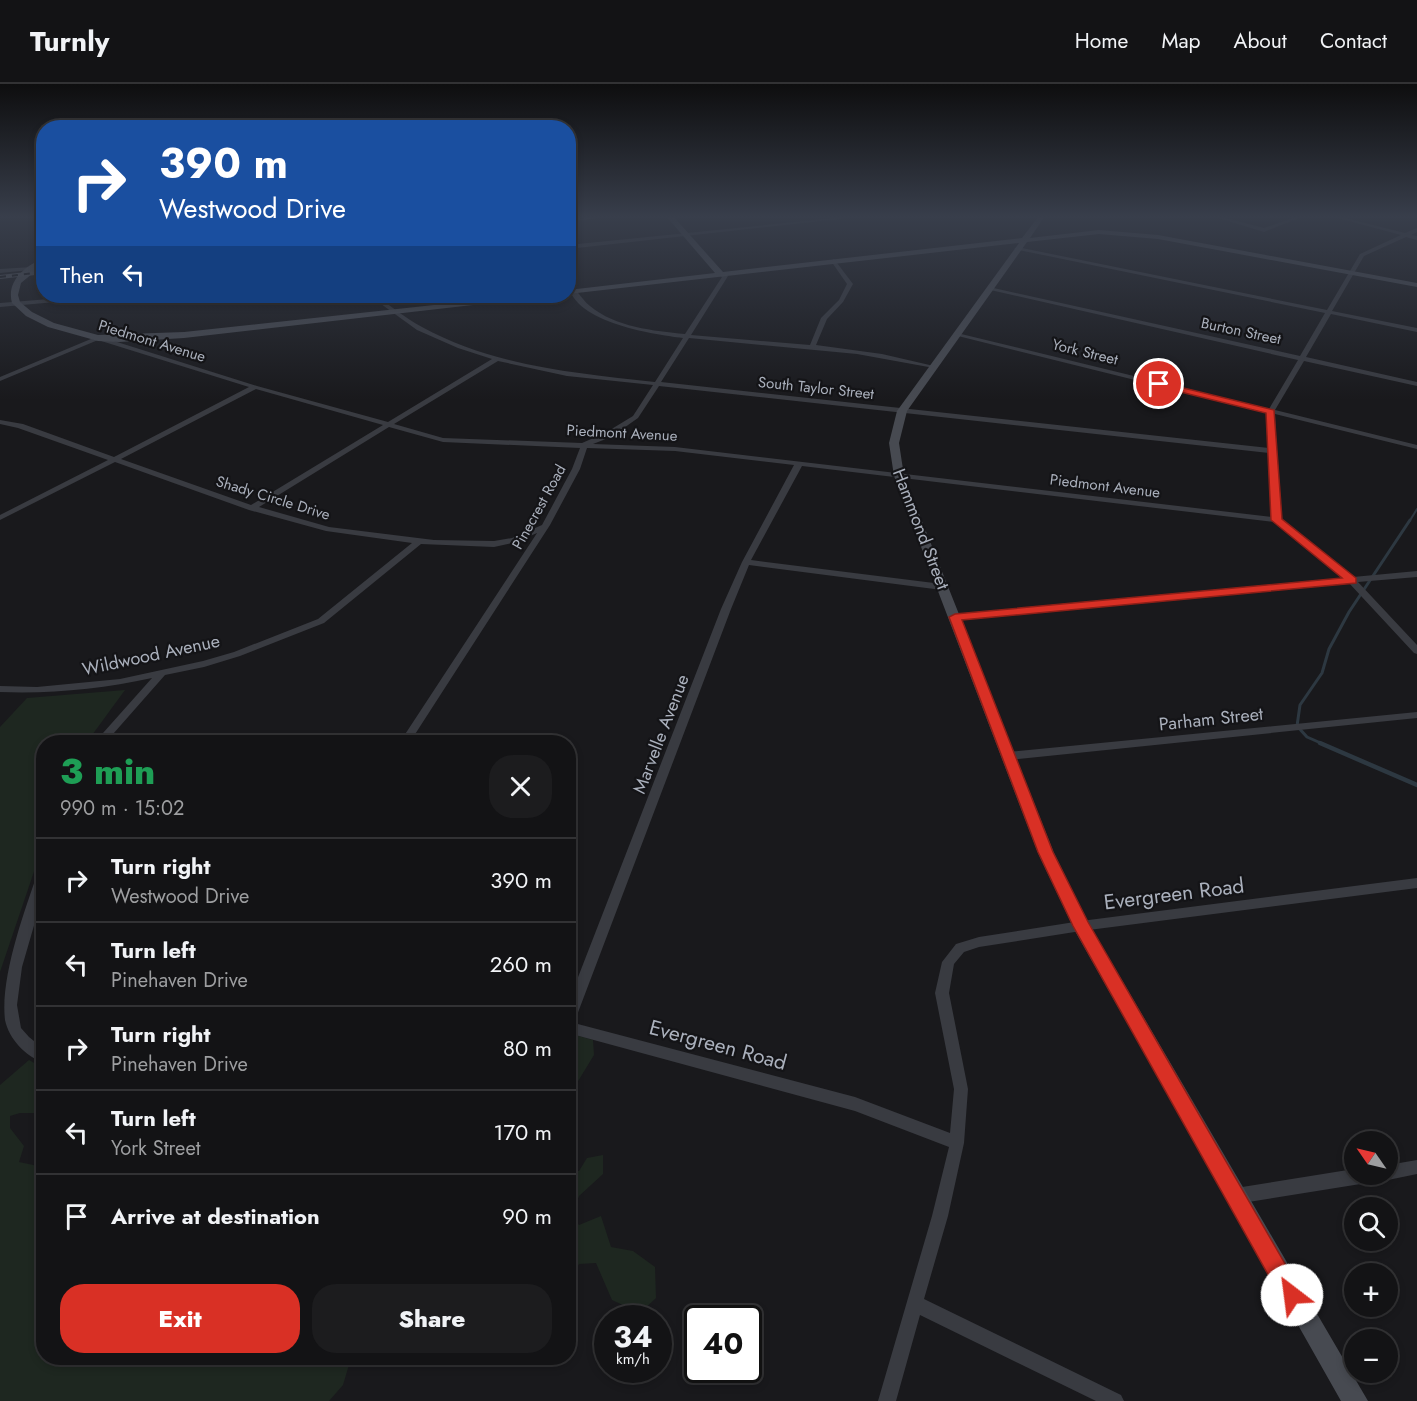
<!DOCTYPE html>
<html lang="en">
<head>
<meta charset="utf-8">
<style>
  :root { --surface:#131315; --page:#1c1c1e; --text:#f1f3f6; --muted:#9d9ea0; --line:#323234; --accent:#d93025 }
  body { margin:0; font-family:Jost,sans-serif; background:var(--page); color:var(--text); height:100vh; display:flex; flex-direction:column; font-size:22px; white-space:nowrap }
  * { box-sizing:border-box; margin:0 }
  p { font-size:20px; color:var(--muted) }
  .icon { flex:none; width:33px; height:33px; fill:none; stroke:currentColor; stroke-width:2; stroke-linecap:round; stroke-linejoin:round }
  .map { position:relative; flex:1; overflow:hidden }
  .details { position:absolute; left:36px; top:651px; width:540px; height:630px; display:flex; flex-direction:column; background:var(--surface); border-radius:24px; box-shadow:0 3px 9px #0003,0 0 0 2px var(--line) }
  .details>* { flex:none }
  .guide { position:absolute; left:36px; top:36px; width:540px; height:183px; border-radius:24px; box-shadow:0 3px 9px #0003,0 0 0 2px var(--line); background:#1a4fa0; color:#fff; overflow:hidden }
  .needle { width:39px; rotate:304deg }
  .controls { position:absolute; left:1344px; top:1047px; display:grid; gap:12px }
  .controls a { display:grid; place-items:center; width:54px; height:54px; border-radius:50%; background:var(--surface); box-shadow:0 3px 9px #0003,0 0 0 2px var(--line); font-size:30px }
  .speed { position:absolute; left:594px; top:1221px; display:flex; gap:12px; font-size:30px; font-weight:700; text-align:center }
  .speed>* { display:grid; place-content:center; width:78px; height:78px; border-radius:50%; background:var(--surface); box-shadow:0 3px 9px #0003,0 0 0 2px var(--line); line-height:1 }
  .speed small { font-size:15px; font-weight:400 }
  .speed .limit { border:3px solid #111; border-radius:9px; background:#fff; color:#111 }
  .pin { position:absolute; display:grid; place-items:center; width:51px; height:51px; color:#fff; margin:-26px; border:3px solid #fff; border-radius:50%; box-shadow:0 2px 6px #0007 }
  .me { position:absolute; width:66px; margin:-33px; rotate:330deg; stroke-linejoin:round; filter:drop-shadow(0 0 4px #0008) }
  .turn { display:flex; align-items:center; gap:21px; height:126px; padding:0 24px; font-size:27px }
  .turn .icon { width:78px; height:78px; stroke-width:2.5 }
  .turn b { display:block; font-size:42px; line-height:51px }
  .then { display:flex; align-items:center; height:57px; padding:0 24px; background:#0003; gap:12px; font-size:22px }
  .round { display:grid; place-items:center; flex:none; width:63px; height:63px; border-radius:24px; background:var(--page) }
  .overview { display:flex; align-items:center; justify-content:space-between; height:102px; padding:0 24px }
  h1 { font-size:36px; font-weight:800; line-height:45px; color:#1e9e55 }
  .action { display:flex; gap:12px; margin-top:auto; padding:12px 24px }
  .action a { flex:1; height:69px; border-radius:24px; background:var(--accent); color:#fff; font-size:24px; font-weight:800; line-height:69px; text-align:center }
  .action a+a { background:var(--page); color:var(--text) }
  ul { padding:0; list-style:none }
  li { display:flex; align-items:center; gap:18px; height:84px; padding:0 24px; border-top:2px solid var(--line) }
  li div { flex:1 }
  li b { display:block; font-size:22px }
  li em { font-style:normal }
  header { display:flex; align-items:center; gap:36px; box-sizing:border-box; height:84px; padding:0 30px; background:var(--surface); border-bottom:2px solid var(--line) }
  header strong { font-size:28px }
  nav { display:flex; gap:33px; margin-inline-start:auto; font-size:21px }
  .map>svg:first-child { display:block }
  .green { fill:#1e2720 }
  .lines { fill:none; stroke-linecap:round; stroke-linejoin:round }
  .stream-far2 { stroke:#2d3841; stroke-width:2 }
  .stream-far1 { stroke:#2d3841; stroke-width:3 }
  .stream { stroke:#2d3841; stroke-width:4.5 }
  .street { fill:#393b41; fill-rule:evenodd }
  .secondary { fill:#474a51; fill-rule:evenodd }
  .rail-casing { stroke:#4c4f56; stroke-width:4 }
  .rail { stroke:#141417; stroke-width:2; stroke-dasharray:6; stroke-linecap:butt }
  .route { fill:#d93025; stroke:#8d1f18; stroke-width:1.5 }
  .labels { text-anchor:middle; stroke-width:4.5; stroke-linejoin:round; paint-order:stroke }
  .far-street-label { font-size:15px; fill:#aab0bc; stroke:#141417 }
  .street-label { font-size:18px; fill:#aab0bc; stroke:#141417 }
  .near-street-label { font-size:21px; fill:#aab0bc; stroke:#141417 }
</style>
</head>
<body>
<header>
<strong>Turnly</strong>
<nav><a>Home</a><a>Map</a><a>About</a><a>Contact</a></nav>
</header>
<div class="map">
<svg width="1417" height="1317" viewBox="0 0 1417 1317">
  <rect width="100%" height="100%" fill="#19191c"/>
  <path class="green" d="M125,606l-38,52h-43l-1,103 -43,127v-245l27,-29z
    M569,949l24,7 1,15 -25,41z
    M29,976l14,8v45h-23l-10,3v12l14,18 -5,16 24,5 1,191h307l-8,27 -14,16h-329v-316z
    M603,1071v19l-24,22 -9,21 9,8 22,-9 10,31 22,4 22,16 1,31 -16,15 -28,-13 -16,-37 -17,1 -10,17v-111l10,1 8,-13z"/>
  <g class="lines">
    <path class="stream-far2" d="M1409,438l8,-13"/>
    <path class="stream-far1" d="M1323,660l-16,-7 -10,-11 3,-21 22,-32 7,-24 20,-37 61,-92"/>
    <path class="stream" d="M1320,659l97,42"/>
    <path class="street" d="M854,132h13l-299,33v-4z
      M1212,132h6l46,12 34,-12h6l-40,16z
      M1330,132h7l68,17 12,-5v4l-6,3 6,1v4l-11,-3 -42,19 -32,55 85,17v4l-86,-18 -25,43 111,25v4l-113,-25 -29,49 142,35v4l-142,-35 5,105 73,58 64,-6v6l-59,5 59,63v9l-3,-1 -65,-70 -397,36 -2,-2 5,-3 388,-36 -69,-56 -472,-56 -51,94 191,24 4,3 -4,3 -193,-25 -18,44 -157,414 281,74 95,36 4,-44 -19,-96 7,-31 14,-18 23,-7 102,-16 336,-43v10l-336,43 -102,16 -15,5 -10,12 -5,29 19,96 -4,54 -16,73 -24,83 197,96 3,6h-28l-176,-86 -24,86h-18l54,-185 17,-69 -94,-36 -287,-78v-30l153,-394 21,-47 52,-97 -119,-14 -88,-3 -7,21 -30,56 -140,217h-10l137,-209 -20,9 -23,5 -73,-3 -97,79 -84,33 -36,11 -39,8 -59,67h-11l57,-64c-50,11 -101,16 -152,14v-6l37,1 83,-8 83,-18 31,-9 84,-33 94,-76 -86,-12 -77,-21 -134,-48 -115,58v-5l108,-55 -90,-32 -18,-4v-4l23,4 91,33 135,-70 -151,-47 -98,41v-4l98,-41 159,50 131,36 104,-63 -34,-11 -41,-18 -47,-34h6c15,10 29,22 46,31 71,39 154,46 233,55l28,-44c-31,-4 -115,-16 -115,-58 8,8 13,19 22,26 25,21 64,25 95,28l37,-57 -5,-3 5,-1 6,3 -37,59 119,10 11,-27 18,-18 8,-16 -16,-23 3,-2 19,25 -10,18 -16,17 -11,26 66,9 52,12v2l-77,-14 -168,-16 -28,44 608,66 -1,-35 -314,-78 3,-2 312,76 29,-49 -312,-71 3,-2 311,69 25,-43 -311,-64 3,-2 310,63 33,-56 41,-19zM498,277l69,15 86,9 -20,31 -28,17 -23,10 -139,-5 -49,-14zM659,302l610,67 3,64 -597,-70 -82,-3 18,-7 27,-19zM256,305l127,36 -132,80 -130,-46zM389,343l54,15 137,6 -8,21 -30,56 -30,13 -18,3 -60,-1 -105,-13 -70,-20z
      M32,183l-2,3 -30,3v-4z
      M86,212h17l-3,2 -100,9v-4z
      M1417,628v6l-409,42 -5,-4 5,-4z
      M44,783v24l-22,76 -5,38 4,23 8,9 15,12v14c-19,-7 -35,-24 -39,-43 -5,-42 19,-108 33,-148l2,-3z
      M1417,1076v14l-29,6 -5,-3 -2,-3h7v-9z
      M1354,1085v5h26l-2,5 -5,3 -137,22 -5,-3 -3,-5 3,-5 5,-3z"/>
    <path class="secondary" d="M666,132h7l50,56 299,-34 17,-22h6l-15,22 69,-8 59,5 259,48v4l-259,-48 -59,-5 -72,8 -120,169 -8,32 5,33 150,377 34,69 280,479h-27l-266,-470 -37,-78 -144,-377 -5,-33 8,-32 122,-168 -451,51v-4l147,-17z
      M44,174v6l-23,19 -3,12 2,7 12,10 22,11 44,12 86,-3 332,-36h22l-4,2 -350,40 -65,4 -21,-1 -50,-14 -22,-11 -14,-13c-6,-22 13,-37 32,-45z"/>
    <defs>
      <path id="rail" d="M568,135l32,-3
        M0,193l44,-5"/>
    </defs>
    <use href="#rail" class="rail-casing"/>
    <use href="#rail" class="rail"/>
  </g>
  <linearGradient id="sky" x2="0" y2="1"><stop stop-color="#0e0e0f"/><stop offset="0.42" stop-color="#383e4b"/><stop offset="1" stop-color="#383e4b" stop-opacity="0"/></linearGradient>
  <rect width="1417" height="316" fill="url(#sky)"/>
  <path class="route" d="M1159,298l115,28 8,109 74,59v5l-394,37 91,232 35,70 211,366 4,7 -4,8 -7,3 -8,-3 -211,-377 -35,-74 -89,-235 6,-3 387,-36 -71,-58 -5,-107 -110,-27z"/>
  <g class="labels">
    <g class="far-street-label">
      <text transform="translate(1241 247) rotate(12)" y="5">Burton Street</text>
      <text transform="translate(152 257) rotate(17)" y="5">Piedmont Avenue</text>
      <text transform="translate(1085 268) rotate(14)" y="5">York Street</text>
      <text transform="translate(816 304) rotate(6)" y="5">South Taylor Street</text>
      <text transform="translate(622 349) rotate(3)" y="5">Piedmont Avenue</text>
      <text transform="translate(1105 402) rotate(7)" y="5">Piedmont Avenue</text>
      <text transform="translate(273 414) rotate(17)" y="5">Shady Circle Drive</text>
      <text transform="translate(539 423) rotate(-61)" y="5">Pinecrest Road</text>
    </g>
    <g class="street-label">
      <text transform="translate(921 445) rotate(69)" y="6">Hammond Street</text>
      <text transform="translate(151 571) rotate(-12)" y="6">Wildwood Avenue</text>
      <text transform="translate(1211 635) rotate(-6)" y="6">Parham Street</text>
      <text transform="translate(661 650) rotate(-69)" y="6">Marvelle Avenue</text>
    </g>
    <g class="near-street-label">
      <text transform="translate(1174 810) rotate(-7)" y="7">Evergreen Road</text>
      <text transform="translate(718 961) rotate(15)" y="7">Evergreen Road</text>
    </g>
  </g>
</svg>
<div class="controls">
<a><svg class="needle" viewBox="-14 -14 28 28"><path d="M0-13l5 13h-10z" fill="#e53935"/><path d="M0 13l5-13h-10z" fill="#9d9ea0"/></svg></a>
<a><svg class="icon" aria-label="search" viewBox="0 0 24 24"><circle cx="10" cy="10" r="6"/><path d="M15 15l6 6"/></svg></a>
<a>+</a>
<a>−</a>
</div>
<div class="speed"><div>34<small>km/h</small></div><div class="limit">40</div></div>
<div class="pin" style="left:1159px;top:300px;background:#d93025"><svg class="icon" aria-label="arrive" viewBox="0 0 24 24"><path d="M6 21V4h12l-3 4 3 4H6"/></svg></div>
<svg class="me" style="left:1292px;top:1211px" viewBox="-20 -20 40 40"><circle r="19" fill="#fff"/><path d="M0-13L10 11 0 6-10 11z" fill="#d93025"/></svg>
<div class="guide">
<div class="turn"><svg class="icon" aria-label="right" viewBox="0 0 24 24"><path d="M7 20v-9h11M14 6l5 5-5 5"/></svg><div><b>390 m</b>Westwood Drive</div></div>
<div class="then">Then<svg class="icon" aria-label="left" viewBox="0 0 24 24"><path d="M17 20v-9H6M10 6l-5 5 5 5"/></svg></div>
</div>
<section class="details">
<div class="overview"><div><h1>3 min</h1><p>990 m · 15:02</p></div><a class="round"><svg class="icon" aria-label="close" viewBox="0 0 24 24"><path d="M6 6l12 12M18 6L6 18"/></svg></a></div>
<ul>
<li><svg class="icon" aria-label="right" viewBox="0 0 24 24"><path d="M7 20v-9h11M14 6l5 5-5 5"/></svg><div><b>Turn right</b><p>Westwood Drive</p></div><em>390 m</em></li>
<li><svg class="icon" aria-label="left" viewBox="0 0 24 24"><path d="M17 20v-9H6M10 6l-5 5 5 5"/></svg><div><b>Turn left</b><p>Pinehaven Drive</p></div><em>260 m</em></li>
<li><svg class="icon" aria-label="right" viewBox="0 0 24 24"><path d="M7 20v-9h11M14 6l5 5-5 5"/></svg><div><b>Turn right</b><p>Pinehaven Drive</p></div><em>80 m</em></li>
<li><svg class="icon" aria-label="left" viewBox="0 0 24 24"><path d="M17 20v-9H6M10 6l-5 5 5 5"/></svg><div><b>Turn left</b><p>York Street</p></div><em>170 m</em></li>
<li><svg class="icon" aria-label="arrive" viewBox="0 0 24 24"><path d="M6 21V4h12l-3 4 3 4H6"/></svg><div><b>Arrive at destination</b></div><em>90 m</em></li>
</ul>
<div class="action"><a>Exit</a><a>Share</a></div>
</section>
</div>
</body>
</html>
